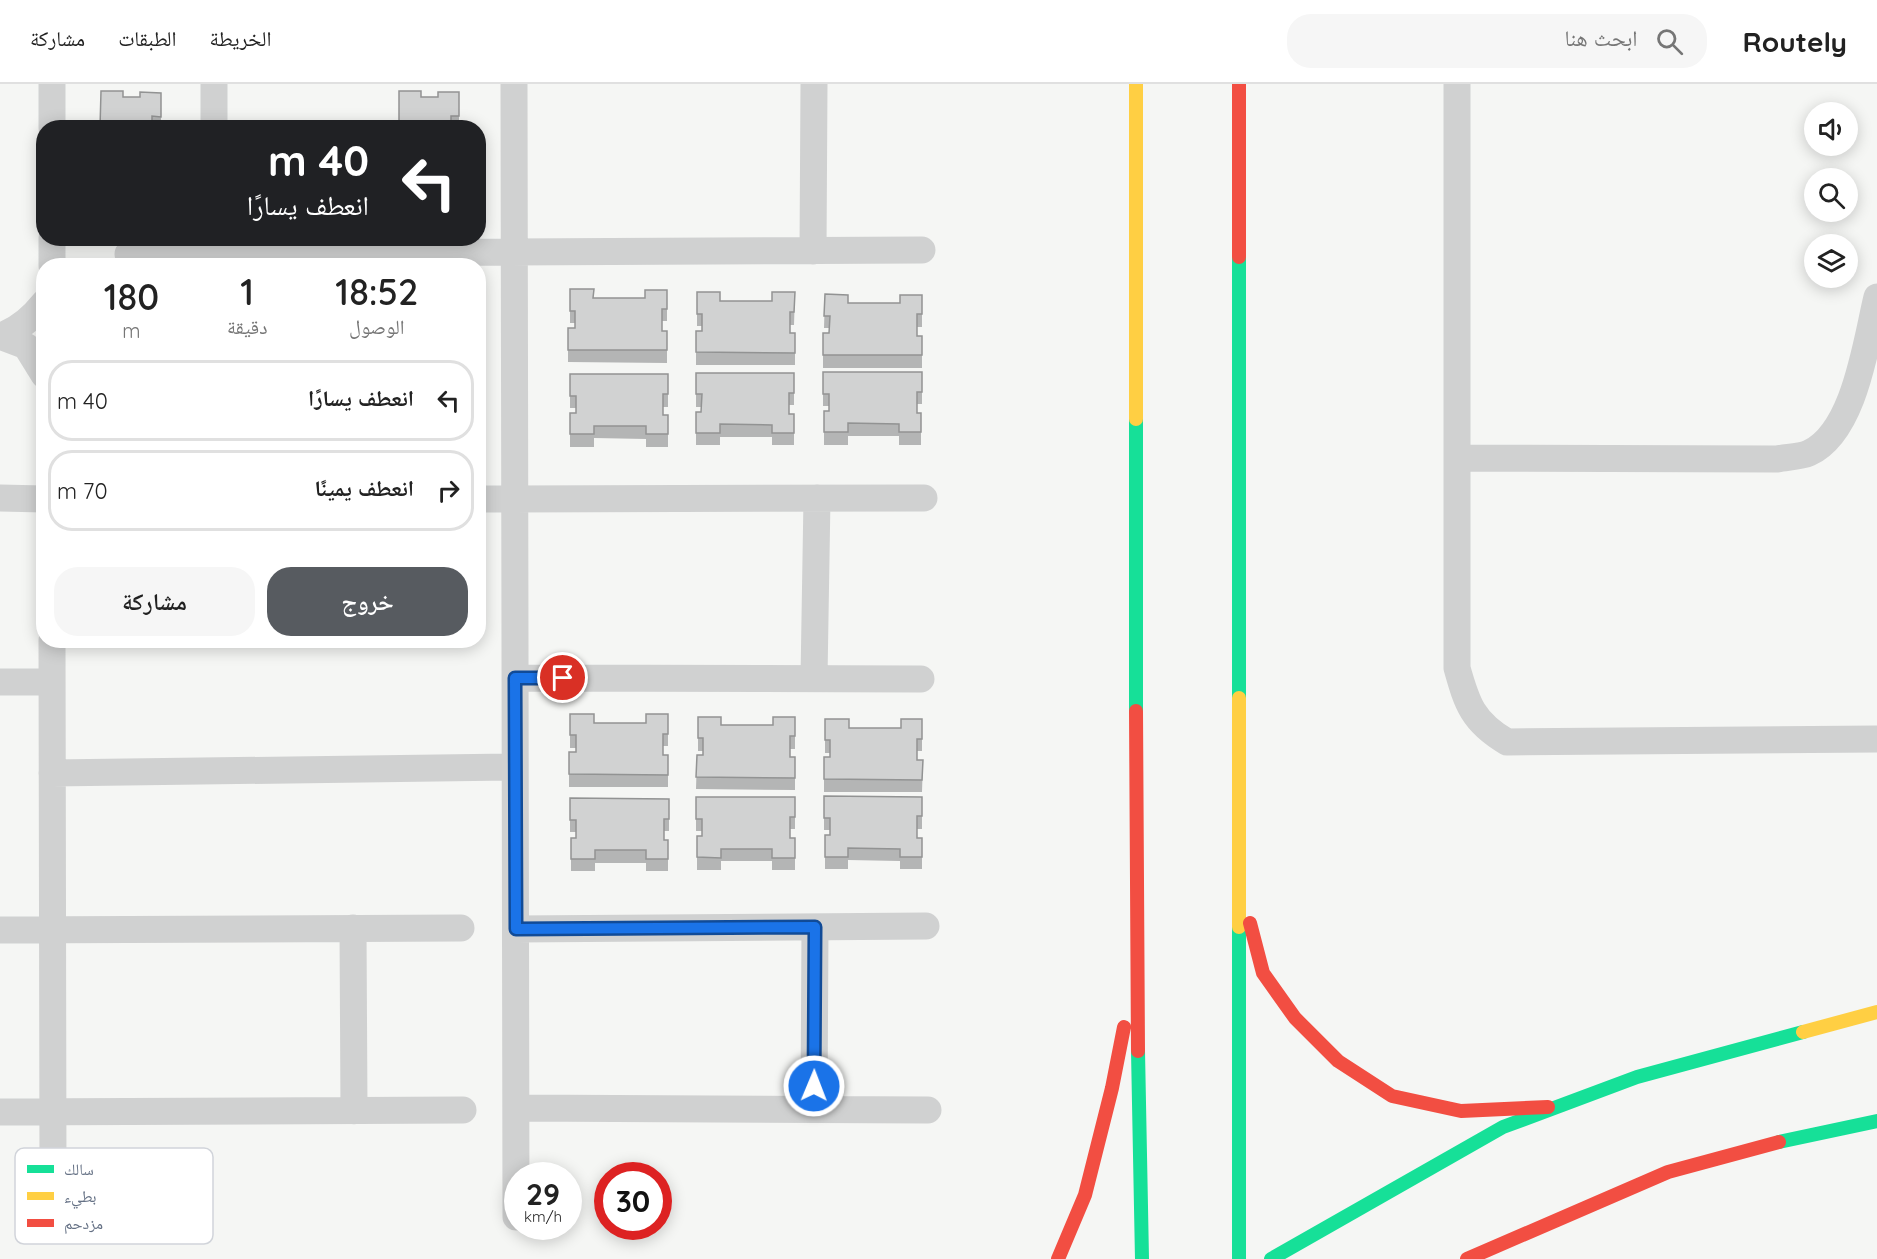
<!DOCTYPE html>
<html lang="ar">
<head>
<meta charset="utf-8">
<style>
  :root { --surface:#fff; --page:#f6f6f6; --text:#222; --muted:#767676; --line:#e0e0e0; --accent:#575b60 }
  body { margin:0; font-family:Quicksand,"Noto Naskh Arabic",sans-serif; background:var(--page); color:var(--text); direction:rtl; height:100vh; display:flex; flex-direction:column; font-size:22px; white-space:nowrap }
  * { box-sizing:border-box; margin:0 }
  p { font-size:20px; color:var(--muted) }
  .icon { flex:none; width:33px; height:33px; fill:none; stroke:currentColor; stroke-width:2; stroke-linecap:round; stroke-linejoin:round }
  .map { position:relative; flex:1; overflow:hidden; direction:ltr }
  .panel { position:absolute; left:36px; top:174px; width:450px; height:390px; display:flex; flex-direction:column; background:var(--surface); border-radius:24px; box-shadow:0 3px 15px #0003; direction:rtl }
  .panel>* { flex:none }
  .top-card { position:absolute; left:36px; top:36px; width:450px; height:126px; border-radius:24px; box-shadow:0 3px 15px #0003; direction:rtl; background:#202124; color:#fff; overflow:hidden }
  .controls { position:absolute; left:1804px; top:18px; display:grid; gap:12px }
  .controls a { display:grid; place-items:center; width:54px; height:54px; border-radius:50%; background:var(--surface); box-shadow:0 3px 15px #0003; font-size:30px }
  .speed { position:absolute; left:504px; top:1078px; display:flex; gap:12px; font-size:30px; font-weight:700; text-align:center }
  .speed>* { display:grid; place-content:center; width:78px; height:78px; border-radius:50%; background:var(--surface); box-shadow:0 3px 15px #0003; line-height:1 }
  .speed small { font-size:15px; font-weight:400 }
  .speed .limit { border:9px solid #d22; background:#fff; color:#111 }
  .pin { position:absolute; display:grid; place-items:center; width:51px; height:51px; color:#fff; margin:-26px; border:3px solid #fff; border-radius:50%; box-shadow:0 2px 6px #0007 }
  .me { position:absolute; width:66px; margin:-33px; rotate:1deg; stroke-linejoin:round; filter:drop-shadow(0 0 4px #0008) }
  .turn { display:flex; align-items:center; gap:21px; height:126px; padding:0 18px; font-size:27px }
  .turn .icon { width:78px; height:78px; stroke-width:2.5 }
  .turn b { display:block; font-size:42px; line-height:51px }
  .eta { display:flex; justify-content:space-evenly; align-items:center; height:102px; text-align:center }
  .eta b { font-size:36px; font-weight:600; line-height:42px }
  .cta { display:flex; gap:12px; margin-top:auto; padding:12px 18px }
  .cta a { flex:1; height:69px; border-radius:24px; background:var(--accent); color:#fff; font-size:24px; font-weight:600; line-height:69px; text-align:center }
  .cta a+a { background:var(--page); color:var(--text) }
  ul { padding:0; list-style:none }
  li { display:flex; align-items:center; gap:18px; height:81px; margin:0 12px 9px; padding:0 6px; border:3px solid var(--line); border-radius:24px }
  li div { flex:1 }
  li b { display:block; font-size:22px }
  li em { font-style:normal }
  header { display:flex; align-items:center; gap:36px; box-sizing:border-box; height:84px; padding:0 30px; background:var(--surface); border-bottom:2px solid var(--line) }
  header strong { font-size:28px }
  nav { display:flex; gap:33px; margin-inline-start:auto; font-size:21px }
  .search { width:420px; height:54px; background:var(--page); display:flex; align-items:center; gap:15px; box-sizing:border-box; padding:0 21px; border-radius:24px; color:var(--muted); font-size:22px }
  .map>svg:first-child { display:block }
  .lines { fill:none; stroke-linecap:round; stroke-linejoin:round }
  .street { stroke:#d0d1d1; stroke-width:27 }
  .fast { stroke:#16e098; stroke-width:14 }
  .slow { stroke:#ffcf43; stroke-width:14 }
  .jam { stroke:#f24e42; stroke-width:14 }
  .wall { fill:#b4b5b5 }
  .building { fill:#d1d2d2; stroke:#929393; stroke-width:1.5 }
  .route-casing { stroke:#114b97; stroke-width:15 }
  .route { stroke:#1a73e8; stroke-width:10 }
  .key { fill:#fff; stroke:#d1d4da; stroke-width:1.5 }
  .key-label { font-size:16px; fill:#657185 }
</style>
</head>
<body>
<header>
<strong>Routely</strong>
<div class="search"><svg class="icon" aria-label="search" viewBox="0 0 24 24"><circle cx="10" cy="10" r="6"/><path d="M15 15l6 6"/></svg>ابحث هنا</div>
<nav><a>الخريطة</a><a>الطبقات</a><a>مشاركة</a></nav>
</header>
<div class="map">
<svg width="1877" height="1175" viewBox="0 0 1877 1175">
  <rect width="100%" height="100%" fill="#f5f6f4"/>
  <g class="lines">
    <path class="street" d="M52,0v44
      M514,0l2,1133
      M1457,0v584c10,36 16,54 50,74l370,-3
      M214,44v-44
      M52,154v28
      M813,167l1,-167
      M128,170l794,-4
      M0,252l26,10 18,29
      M0,252c19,-6 32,-18 44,-33
      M1457,374l320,1c10,-2 23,-2 32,-6 46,-21 57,-111 68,-156
      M0,414l44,1
      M478,415l446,-1
      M52,556l1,533
      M515,594l406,1
      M814,594l3,-180
      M0,598h52
      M52,689l463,-6
      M353,844l1,183
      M516,845l410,-3
      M0,846l461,-2
      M516,1024l412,2
      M814,1025l1,-182
      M0,1028l463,-2"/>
    <path class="fast" d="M1239,173v441
      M1136,335v292
      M1239,843v332
      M1138,967l4,208
      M1779,1058l98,-21
      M1271,1175l232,-132 134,-50 166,-45"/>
    <path class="slow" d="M1136,0v335
      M1239,614v229
      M1803,948l74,-20"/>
    <path class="jam" d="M1239,0v173
      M1136,627l2,340
      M1250,839l13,50 32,45 43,43 54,35 69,15 87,-4
      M1058,1175l27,-64 27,-107 12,-61
      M1467,1175l201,-87 111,-30"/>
  </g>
  <path class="wall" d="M459,8v36h-60l22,-31h17z
    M161,9v35h-61l23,-31h17z
    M570,205l24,9h51l22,-8v31h-5v10h5v32l-99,-1v-34h7v-5h-5z
    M697,208l23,9h52l23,-9 -1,33h-4v8h5v32h-99v-34h6v-5h-5z
    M825,210l23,9h52l22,-8v32h-5v9h5v32h-99v-35h6v-5h-5z
    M823,288h99v32h-5v9h4v32h-22v-9h-51v9h-24v-34h5v-5h-6z
    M696,289h98v32h-5v9h5v31h-22v-8h-52v8h-24v-33h5v-5h-5z
    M570,290h98v33h-5v8h5v32h-22v-8l-52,-1v9h-24v-34h6v-5h-6z
    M570,630l24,9h52l22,-9v32h-5v9h5v32h-99v-35h7v-4h-6z
    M698,633l23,8h52l22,-8v32h-5v8h5v33l-99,-1 1,-34h6v-4h-5z
    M825,635l24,9h52l21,-9v32h-5v9h6l-1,32h-98v-35h6v-4h-5z
    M824,712l98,1v32h-5v9h5v31h-22v-8l-52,-1v9h-23v-34h5v-5h-6z
    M696,713h99v32h-5v9h5v32h-23v-9h-51v9h-24v-34h5v-5h-6z
    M570,714l99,1v32h-5v9h4v31h-22v-8h-51v8h-24v-33h5v-6h-6z"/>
  <path class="building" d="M101,7h22v6h17v-5l21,1v24l-9,-1v12h-52z
    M399,7h22v6h17v-5h21v24h-8v12h-52z
    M570,205h24l-1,9h52v-8h22v19h-5v22h5v19h-99v-22h7v-17h-5z
    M697,208h23v9h52v-9h23l-1,20h-4v21h5v20l-99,-1v-21h6v-17h-5z
    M825,210l23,1v8h52v-8h22v19h-5v22h5v19h-99v-22h6l1,-17h-6z
    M823,288h99v20h-5v21h4v19h-22v-8l-51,-1v9h-24v-21h5v-17h-6z
    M696,289h98v20h-5v21h5v19h-22v-8l-52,-1v9h-24v-21h5l1,-18h-6z
    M570,290h98v20h-5v21h5v19h-22v-8h-52v8h-24v-21h6v-17h-6z
    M570,630h24v9h52v-9h22v20h-5v21h5v20l-99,-1v-22h7v-17h-6z
    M698,633h23v8h52v-8h22v19h-5v21h5v21l-99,-1 1,-22h6v-17h-5z
    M825,635h24v9h52v-9h21v20h-5v21h6l-1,20 -98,-1v-22h6v-17h-5z
    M824,712l98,1v19h-5v22h5v19h-22v-8l-52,-1v9h-23v-22h5v-17h-6z
    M696,713h99v20h-5v21h5v20h-23v-9h-51v9l-24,-1v-21h5v-17h-6z
    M570,714l99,1v20h-5v21h4v19h-22v-9h-51v9h-24v-21h5v-18h-6z"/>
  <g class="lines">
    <defs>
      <path id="route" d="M563,594h-48l1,251 299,-2 -1,159"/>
    </defs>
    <use href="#route" class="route-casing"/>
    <use href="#route" class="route"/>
  </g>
  <rect x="15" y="1064" width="198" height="96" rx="9" class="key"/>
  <rect x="27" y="1081" width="27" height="8" fill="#16e098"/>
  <rect x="27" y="1108" width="27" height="8" fill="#ffcf43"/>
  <rect x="27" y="1135" width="27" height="8" fill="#f24e42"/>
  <g class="key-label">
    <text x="64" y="1091">سالك</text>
    <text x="64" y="1118">بطيء</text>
    <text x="64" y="1145">مزدحم</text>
  </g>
</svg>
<div class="controls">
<a><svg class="icon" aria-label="sound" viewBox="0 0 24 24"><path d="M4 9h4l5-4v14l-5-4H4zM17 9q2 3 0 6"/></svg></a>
<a><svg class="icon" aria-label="search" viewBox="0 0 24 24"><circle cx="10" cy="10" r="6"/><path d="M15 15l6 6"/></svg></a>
<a><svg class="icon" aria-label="layers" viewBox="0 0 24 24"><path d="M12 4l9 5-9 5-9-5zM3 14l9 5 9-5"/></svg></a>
</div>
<div class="speed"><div>29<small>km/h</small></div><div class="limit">30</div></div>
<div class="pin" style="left:563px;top:594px;background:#d93025"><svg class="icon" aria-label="arrive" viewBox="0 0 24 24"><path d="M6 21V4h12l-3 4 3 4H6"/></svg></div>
<svg class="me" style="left:814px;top:1002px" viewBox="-20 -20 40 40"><circle r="17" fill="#1a73e8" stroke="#fff" stroke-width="3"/><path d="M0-11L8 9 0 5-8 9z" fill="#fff"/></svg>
<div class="top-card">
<div class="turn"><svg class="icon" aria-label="left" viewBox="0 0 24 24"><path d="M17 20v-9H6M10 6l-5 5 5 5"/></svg><div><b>40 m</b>انعطف يسارًا</div></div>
</div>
<section class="panel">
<div class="eta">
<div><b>18:52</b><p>الوصول</p></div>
<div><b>1</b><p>دقيقة</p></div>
<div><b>180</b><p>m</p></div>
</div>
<ul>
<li><svg class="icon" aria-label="left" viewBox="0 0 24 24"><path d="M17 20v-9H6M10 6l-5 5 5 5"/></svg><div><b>انعطف يسارًا</b></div><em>40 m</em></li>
<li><svg class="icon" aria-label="right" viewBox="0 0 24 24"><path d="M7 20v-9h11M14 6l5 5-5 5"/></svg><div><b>انعطف يمينًا</b></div><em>70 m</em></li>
</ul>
<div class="cta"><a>خروج</a><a>مشاركة</a></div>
</section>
</div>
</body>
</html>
